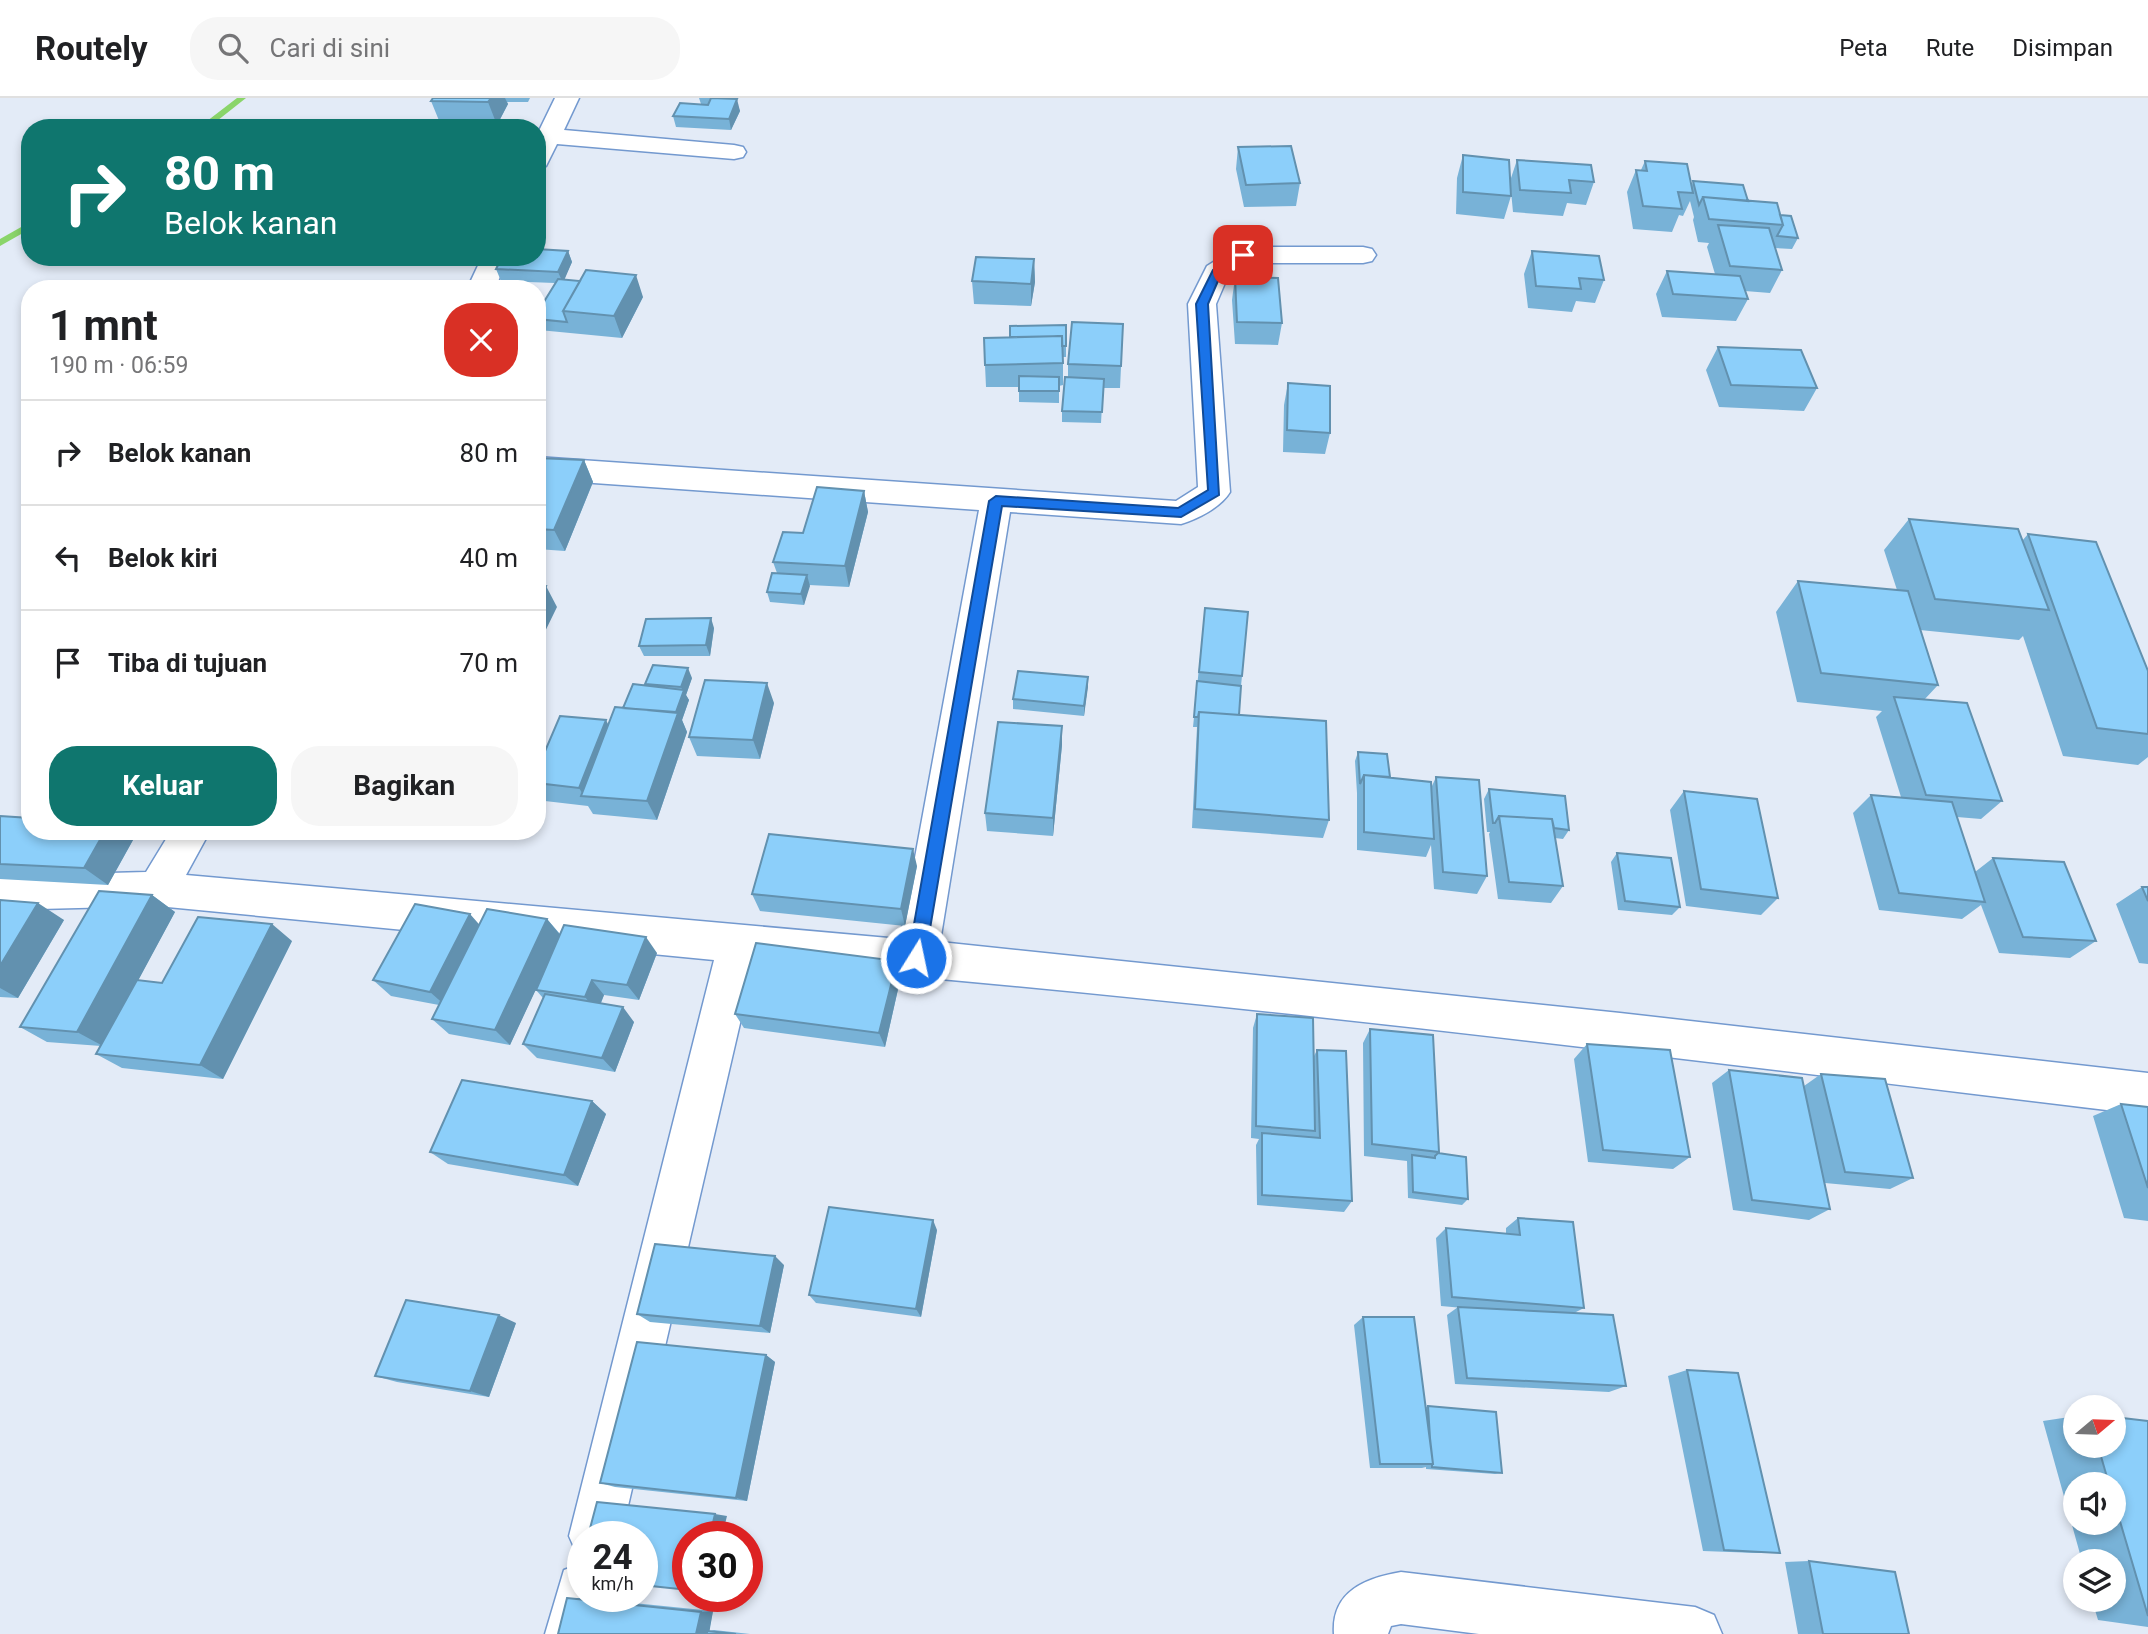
<!DOCTYPE html>
<html lang="id">
<head>
<meta charset="utf-8">
<style>
  :root { --surface:#fff; --page:#f6f6f6; --text:#202124; --muted:#757577; --line:#e0e0e0; --accent:#0f766e }
  body { margin:0; font-family:Roboto,sans-serif; background:var(--page); color:var(--text); height:100vh; display:flex; flex-direction:column; font-size:26px; white-space:nowrap }
  * { box-sizing:border-box; margin:0 }
  p { font-size:23px; color:var(--muted) }
  .icon { flex:none; width:38px; height:38px; fill:none; stroke:currentColor; stroke-width:2; stroke-linecap:round; stroke-linejoin:round }
  .map { position:relative; flex:1; overflow:hidden }
  .panel { position:absolute; left:21px; top:182px; width:525px; height:560px; display:flex; flex-direction:column; background:var(--surface); border-radius:28px; box-shadow:0 4px 10px #0003 }
  .panel>* { flex:none }
  .hud { position:absolute; left:21px; top:21px; width:525px; height:147px; border-radius:28px; box-shadow:0 4px 10px #0003; background:#0f766e; color:#fff; overflow:hidden }
  .needle { width:46px; rotate:71deg }
  .fabs { position:absolute; left:2063px; top:1297px; display:grid; gap:14px }
  .fabs a { display:grid; place-items:center; width:63px; height:63px; border-radius:50%; background:var(--surface); box-shadow:0 4px 10px #0003; font-size:35px }
  .speed { position:absolute; left:567px; top:1423px; display:flex; gap:14px; font-size:35px; font-weight:700; text-align:center }
  .speed>* { display:grid; place-content:center; width:91px; height:91px; border-radius:50%; background:var(--surface); box-shadow:0 4px 10px #0003; line-height:1 }
  .speed small { font-size:18px; font-weight:400 }
  .speed .limit { border:10px solid #d22; background:#fff; color:#111 }
  .pin { position:absolute; display:grid; place-items:center; width:60px; height:60px; color:#fff; margin:-30px; border-radius:14px; box-shadow:0 4px 10px #0006 }
  .me { position:absolute; width:77px; margin:-38px; rotate:10deg; stroke-linejoin:round; filter:drop-shadow(0 0 5px #0008) }
  .turn { display:flex; align-items:center; gap:24px; height:147px; padding:0 28px; font-size:32px }
  .turn .icon { width:91px; height:91px; stroke-width:2.5 }
  .turn b { display:block; font-size:49px; line-height:60px }
  .round { display:grid; place-items:center; flex:none; width:74px; height:74px; border-radius:28px; background:var(--page) }
  .head { display:flex; align-items:center; justify-content:space-between; height:119px; padding:0 28px }
  h1 { font-size:42px; font-weight:700; line-height:52px }
  .primary-button { display:flex; gap:14px; margin-top:auto; padding:14px 28px }
  .primary-button a { flex:1; height:80px; border-radius:28px; background:var(--accent); color:#fff; font-size:28px; font-weight:700; line-height:80px; text-align:center }
  .primary-button a+a { background:var(--page); color:var(--text) }
  ul { padding:0; list-style:none }
  li { display:flex; align-items:center; gap:21px; height:105px; padding:0 28px; border-top:2px solid var(--line) }
  li div { flex:1 }
  li b { display:block; font-size:26px }
  li em { font-style:normal }
  header { display:flex; align-items:center; gap:42px; box-sizing:border-box; height:98px; padding:0 35px; background:var(--surface); border-bottom:2px solid var(--line) }
  header strong { font-size:33px }
  nav { display:flex; gap:38px; margin-inline-start:auto; font-size:24px }
  .search { width:490px; height:63px; background:var(--page); display:flex; align-items:center; gap:18px; box-sizing:border-box; padding:0 24px; border-radius:28px; color:var(--muted); font-size:26px }
  .map>svg:first-child { display:block }
  .lines { fill:none; stroke-linecap:round; stroke-linejoin:round }
  .stream { fill:#8ad56a; fill-rule:evenodd }
  .minor-casing { stroke:#7399cf; stroke-width:3 }
  .minor { fill:#fff; fill-rule:evenodd }
  .wall { fill:#78b2d7; fill-rule:evenodd }
  .shaded-wall { fill:#6291af }
  .building { fill:#8ccffa; stroke:#6291af; stroke-width:2 }
  .route { fill:#1a73e8; stroke:#114b97; stroke-width:2 }
</style>
</head>
<body>
<header>
<strong>Routely</strong>
<div class="search"><svg class="icon" aria-label="search" viewBox="0 0 24 24"><circle cx="10" cy="10" r="6"/><path d="M15 15l6 6"/></svg>Cari di sini</div>
<nav><a>Peta</a><a>Rute</a><a>Disimpan</a></nav>
</header>
<div class="map">
<svg width="2148" height="1536" viewBox="0 0 2148 1536">
  <rect width="100%" height="100%" fill="#e3ebf7"/>
  <g class="lines">
    <path class="stream" d="M237,0h9l-38,30h-10z
      M30,124v7l-30,17v-7z"/>
    <defs>
      <path id="minor" d="M555,0h24l-15,32 170,15 9,2 3,5 -3,5 -9,2 -177,-15 -11,22 -9,2v-33z
        M1243,149h120l9,2 4,6 -4,6 -9,2h-114l-21,13 -12,28 14,188c-9,15 -32,27 -49,32l-171,-12 -70,430 680,71 528,60v42c-464,-56 -928,-115 -1394,-152l-133,573h-38v21l-6,-3 -8,-18 145,-576 -557,-54 -157,4v-34l146,-4 25,-41h39l-24,44 714,64 79,-429 -442,-31v-22l639,44 22,-14 -10,-183 19,-38 27,-17z
        M482,159h26l-13,32h-28z
        M583,1465v33h25l-9,38h-54l19,-64z
        M1401,1474l294,35 19,8 8,19h-243l-78,-10 -10,2 -3,8h-54c-3,-43 32,-56 67,-62z"/>
    </defs>
    <use href="#minor" class="minor-casing"/>
    <use href="#minor" class="minor"/>
  </g>
  <path class="wall" d="M433,0h97l-2,4h-21l1,2 -11,21 -57,-2 -9,-22z
    M699,0h35l6,13 -9,19 -55,-3 -3,-11 28,-12z
    M1238,49l62,36 -4,23 -52,1 -8,-38z
    M1463,57l47,26 7,-21 77,22 -8,23 -19,-2 -4,13 -50,-4 -2,-21v5l-7,23 -48,-5 1,-36z
    M1645,63l47,24 1,-4 55,20 32,14 18,23 -6,11 -17,-1 7,22 -12,23 -25,-2 3,8 -12,22 -74,-4 -6,-23 11,-23 48,3 -8,-27 2,-4 -11,-1 -5,-22 1,-3 -4,-16 -7,15 -4,-1 -7,17 -39,-3 -6,-37 9,-22h5z
    M568,153l4,11 -8,17 79,18 -21,41 -83,-8 -2,-3v-14l18,-30 -54,-2 -5,-12z
    M1532,153l72,29 -9,23 -19,-2 -4,11 -44,-4 -4,-34z
    M1034,161l1,23 -4,24 -57,-2 -2,-23z
    M1235,179l47,46 -4,22 -43,-1 -3,-44z
    M1123,226l-3,64h-17l-2,35 -39,-1v-11l6,-34v-13z
    M1066,227v32h-3v28l-4,1v17l-40,-1v-15h-33l-1,-22 25,-28z
    M1718,249l99,41 -13,23 -85,-4 -13,-37z
    M1288,285l42,50 -5,21 -42,-2 1,-47z
    M537,360l47,2 9,22 -28,69 -28,-2z
    M864,393l4,21 -19,75 -40,-2 -5,20 -34,-3 -3,-10 10,-19 -4,-11 30,-29z
    M1909,421l113,22 6,-7 120,137v86l-10,8 -75,-9 -40,-120 -4,4 -99,-10 18,55 -14,15 78,101 -21,18 -24,-2 18,55 18,-14 103,83 -26,17 -71,-5 -18,-48 -19,14 -83,-9 -26,-97 18,-18 30,2 -25,-80 6,-6 -85,-9 -21,-90 22,-31 99,9 -13,-40z
    M1205,510l37,68 -1,10 -2,29 90,105 -6,18 -131,-10 5,-101h-4z
    M714,530l-4,28h-66l-5,-10z
    M1088,579l-4,39 -71,-7v-10z
    M692,580l-6,17 3,5 -7,20 5,12 -30,88 -64,-6 -5,-8 -43,-5 -8,-10v-21l71,-45 15,-17 23,-22 -1,-2z
    M774,605l-14,56 -63,-3 -8,-19z
    M1062,647l-9,91 -66,-5 -2,-18z
    M1358,654l32,25 42,9 4,-9 51,99 -10,18 -43,-5 -3,-44 -5,12 -69,-7v-57l-2,-32z
    M1489,691l80,41 -6,9 -8,-1 8,48 -12,17 -53,-4 -9,-65 1,-2h-3l-3,-33z
    M1684,693l94,107 -17,17 -75,-9 -16,-96z
    M0,718l30,15h93l10,9 -25,45 -108,-6z
    M1617,755l63,54 -8,8 -54,-5 -7,-48z
    M917,768l-12,60 -145,-15 -8,-17z
    M2142,789h6v77l-9,-1 -23,-59z
    M152,797l23,17 -37,68 24,3 130,-42 -69,138 -101,-11 -26,-14 5,-8 -54,-4 -27,-15z
    M0,802l64,20 -46,78 -18,-1z
    M547,821l13,15 97,19 -18,47 -35,-5 -3,8 33,19 -19,50 -78,-14 -14,-14 20,-46 -7,-8 3,-8 -29,63 -61,-11 -17,-15 7,-14 -48,-9 -18,-16 106,-56z
    M897,863l4,15 -16,71 -141,-19 -9,-14z
    M1257,916l56,44 4,-8 35,151 -8,11 -87,-7 -1,-60 3,-6 -8,-1 2,-110z
    M1370,931l69,123 29,47 -6,6 -54,-7 -1,-37 -43,-5 -1,-113z
    M1587,946l103,113 -17,12 -85,-7 -14,-103z
    M1729,972l75,16 17,-12 92,104 -23,11 -65,-6 5,26 -21,11 -76,-10 -21,-127z
    M592,1003l14,13 -28,72 -130,-22 -18,-12z
    M2121,1006l27,3v114l-24,-3 -31,-102z
    M1518,1120l66,90 -10,5 52,73 -17,6 -154,-8 -8,-69 11,-8 5,1 -22,-2 -5,-68 10,-10 60,6v-6z
    M937,1132l-16,87 -105,-14 -7,-8z
    M784,1167l-14,68 -120,-11 -13,-8z
    M1363,1219l63,90 2,-1 74,67 -7,1 -69,-5v-2l-4,1h-52l-16,-143z
    M516,1225l-27,74 -92,-15 -22,-6z
    M766,1257l9,7 -28,139 -132,-14 -15,-4z
    M1687,1272l93,183h-23l-54,-2 -35,-175z
    M2076,1318v30h38l34,-25v206l-50,-7 -6,-20h22v-39h-32l-39,-140zM2076,1386h38v38h-38z
    M1809,1463l100,73h-111l-13,-72z
    M567,1500h17l129,13 -4,20 5,-1 36,4h-192z"/>
  <path class="shaded-wall" d="M491,0h14l3,6 -11,21 -9,-23z
    M737,1l3,12 -9,19 -2,-11z
    M568,153l4,11 -9,21 -5,-11z
    M1034,161l1,23 -4,24v-22z
    M636,177l7,22 -21,41 -8,-22z
    M584,362l9,22 -28,69 -11,-21z
    M864,393l4,21 -19,75 -4,-21z
    M807,477l3,11 -6,19 -3,-11z
    M546,488l11,21 -20,41v-45z
    M711,520l3,10 -4,28 -4,-11z
    M688,570l4,10 -6,17 3,5 -7,20 5,12 -30,88 -10,-19 36,-109 -2,-5z
    M1088,579v10l-4,29v-10z
    M767,585l7,20 -14,56 -7,-19z
    M537,605l7,10 -7,16z
    M606,622l10,20 -32,56 -5,-8z
    M1062,628v19l-9,91v-18z
    M105,733h18l10,9 -25,45 -24,-17z
    M913,751l4,17 -12,60 -4,-17z
    M152,797l23,17 -72,134 -26,-14z
    M38,805l26,17 -46,78 -18,-10v-22z
    M470,816l15,17 -38,76 -17,-15z
    M547,821l14,17 -51,109 -15,-15z
    M272,826l20,17 -69,138 -23,-14z
    M646,839l11,16 -18,47 -12,-15z
    M897,863l4,15 -16,71 -6,-14z
    M592,882l12,15 -7,17 -12,-15z
    M623,909l11,15 -19,50 -13,-14z
    M592,1003l14,13 -28,72 -14,-11z
    M933,1122l4,10 -16,87 -5,-8z
    M775,1158l9,9 -14,68 -10,-7z
    M499,1217l17,8 -27,74 -19,-6z
    M766,1257l9,7 -28,139 -11,-3z
    M715,1416l12,2 -5,20h-12z
    M713,1513l-4,23h-13l5,-22z"/>
  <path class="building" d="M433,0h58l-3,4 -57,-1z
    M711,0l26,1 -8,20 -56,-3 7,-13 28,2z
    M1291,48l9,37 -54,2 -8,-38z
    M1463,57l46,5 2,36 -48,-4z
    M1517,62l74,5 3,17 -25,-2 2,13 -51,-3z
    M1645,63l42,3 6,29 -15,-1 4,17 -39,-3 -7,-36 11,1z
    M1693,83l50,4 5,16 -45,-4 -4,8z
    M1703,99l74,6 6,22 -74,-6z
    M1780,117l11,1 7,22 -21,-2 6,-11z
    M1718,127l51,3 13,42 -52,-4z
    M537,151l31,2 -10,21 -62,-3 6,-12h35z
    M1532,153l67,5 5,24 -25,-2 2,11 -45,-3z
    M976,159l58,2 -3,25 -59,-3z
    M586,172l50,5 -22,41 -51,-5z
    M1667,173l73,5 8,23 -75,-5z
    M1235,179l43,1 4,45 -45,-1z
    M558,181l22,2 -17,30 4,11 -30,-3v-6z
    M1072,224l51,2 -2,42 -53,-2z
    M1066,227v21h-4v-10l-52,1v-11z
    M1062,238l1,27 -78,2 -1,-27z
    M1718,249l83,3 16,38 -86,-3z
    M1019,278l40,1v14h-40z
    M1065,279l39,2 -2,33 -40,-1z
    M1288,285l42,3v47l-43,-3z
    M537,360l47,2 -30,70 -17,-1z
    M817,389l47,4 -19,75 -72,-4 10,-30 20,1z
    M1909,421l109,10 31,81 -114,-11z
    M2028,436l68,8 52,129v63l-51,-6z
    M772,475l35,2 -6,19 -34,-2z
    M1798,483l110,10 30,94 -117,-12z
    M537,487l9,1 -9,17z
    M1205,510l43,4 -6,64 -43,-4z
    M711,520l-5,27 -67,1 7,-27z
    M653,567l35,3 -7,19 -36,-3z
    M1018,573l70,6 -4,29 -71,-7z
    M705,582l62,3 -14,57 -64,-3z
    M1197,583l44,5 -2,29 -40,-3 -1,5h-4z
    M633,586l51,6 -8,22 -53,-4z
    M1894,599l73,6 35,98 -76,-6z
    M615,609l63,6 -31,88 -66,-5z
    M1199,614l127,9 3,99 -134,-11z
    M560,618l46,4 -27,68 -42,-5v-13z
    M998,624l64,4 -9,92 -68,-5z
    M1358,654l29,2 3,23 -26,-2 -4,9z
    M1364,677l67,7 3,57 -70,-7z
    M1436,679l43,3 8,96 -44,-4z
    M1489,691l76,7 4,34 -15,-2 -2,-9 -53,-3 -4,7h-2z
    M1684,693l73,8 21,99 -77,-9z
    M1871,697l81,7 33,100 -86,-9z
    M0,718l30,2v13h75l-21,37 -84,-4z
    M1499,718l53,3 11,67 -54,-4z
    M769,736l144,15 -12,60 -149,-15z
    M1617,755l54,5 9,49 -55,-6z
    M1993,760l71,4 32,79 -73,-4z
    M2142,789h6v14z
    M99,793l53,4 -75,137 -57,-5z
    M0,802l38,3 -38,63z
    M415,806l55,10 -40,78 -57,-12z
    M487,811l60,10 -52,111 -63,-11z
    M198,819l74,7 -72,141 -104,-11 41,-74 25,3z
    M564,827l82,12 -19,48 -35,-5 -7,17 -49,-7z
    M756,845l141,18 -18,72 -144,-19z
    M545,896l78,13 -21,51 -79,-14z
    M1257,916l56,4 2,113 -59,-5z
    M1370,931l63,6 6,117 -67,-8z
    M1587,946l83,6 20,107 -87,-7z
    M1317,952l29,1 6,150 -90,-6v-62l58,5z
    M1729,972l73,8 28,131 -78,-9z
    M1821,976l64,5 28,99 -68,-6z
    M462,982l130,21 -28,74 -134,-23z
    M2121,1006l27,3v81z
    M1438,1055l28,4 2,42 -55,-7 -1,-37 23,3v-2z
    M829,1109l104,13 -17,89 -107,-14z
    M1518,1120l55,4 11,86 -132,-11 -6,-69 74,7z
    M655,1146l120,12 -15,70 -123,-12z
    M406,1202l93,15 -29,76 -95,-15z
    M1458,1209l155,8 13,71 -159,-8z
    M1363,1219h51l19,147h-53z
    M637,1244l129,13 -30,143 -136,-15z
    M1687,1272l51,3 42,180 -56,-3z
    M1428,1308l68,6 6,61 -70,-6v-3h1l-3,-26z
    M2114,1319l34,4v195l-34,-115v-17h-5l-11,-38h16z
    M597,1404l118,12 -5,22h-22v54l-46,-5v-49h-54z
    M583,1459v22l-6,-1z
    M1809,1463l86,11 14,62h-86z
    M567,1500l134,14 -5,22h-138z
    M707,1533l29,3h-29z"/>
  <path class="route" d="M1239,155l10,2 -28,19 -13,30 11,191 -38,22 -179,-11 -77,452 -3,5 -6,2 -5,-2 -3,-5 81,-457 7,-5 182,12 30,-18 -12,-186 17,-34z"/>
</svg>
<div class="fabs">
<a><svg class="needle" viewBox="-14 -14 28 28"><path d="M0-13l5 13h-10z" fill="#e53935"/><path d="M0 13l5-13h-10z" fill="#757577"/></svg></a>
<a><svg class="icon" aria-label="sound" viewBox="0 0 24 24"><path d="M4 9h4l5-4v14l-5-4H4zM17 9q2 3 0 6"/></svg></a>
<a><svg class="icon" aria-label="layers" viewBox="0 0 24 24"><path d="M12 4l9 5-9 5-9-5zM3 14l9 5 9-5"/></svg></a>
</div>
<div class="speed"><div>24<small>km/h</small></div><div class="limit">30</div></div>
<div class="pin" style="left:1243px;top:157px;background:#d93025"><svg class="icon" aria-label="arrive" viewBox="0 0 24 24"><path d="M6 21V4h12l-3 4 3 4H6"/></svg></div>
<svg class="me" style="left:916px;top:860px" viewBox="-20 -20 40 40"><circle r="17" fill="#1a73e8" stroke="#fff" stroke-width="3"/><path d="M0-11L8 9 0 5-8 9z" fill="#fff"/></svg>
<div class="hud">
<div class="turn"><svg class="icon" aria-label="right" viewBox="0 0 24 24"><path d="M7 20v-9h11M14 6l5 5-5 5"/></svg><div><b>80 m</b>Belok kanan</div></div>
</div>
<section class="panel">
<div class="head"><div><h1>1 mnt</h1><p>190 m · 06:59</p></div><a class="round" style="background:#d93025;color:#fff"><svg class="icon" aria-label="close" viewBox="0 0 24 24"><path d="M6 6l12 12M18 6L6 18"/></svg></a></div>
<ul>
<li><svg class="icon" aria-label="right" viewBox="0 0 24 24"><path d="M7 20v-9h11M14 6l5 5-5 5"/></svg><div><b>Belok kanan</b></div><em>80 m</em></li>
<li><svg class="icon" aria-label="left" viewBox="0 0 24 24"><path d="M17 20v-9H6M10 6l-5 5 5 5"/></svg><div><b>Belok kiri</b></div><em>40 m</em></li>
<li><svg class="icon" aria-label="arrive" viewBox="0 0 24 24"><path d="M6 21V4h12l-3 4 3 4H6"/></svg><div><b>Tiba di tujuan</b></div><em>70 m</em></li>
</ul>
<div class="primary-button"><a>Keluar</a><a>Bagikan</a></div>
</section>
</div>
</body>
</html>
